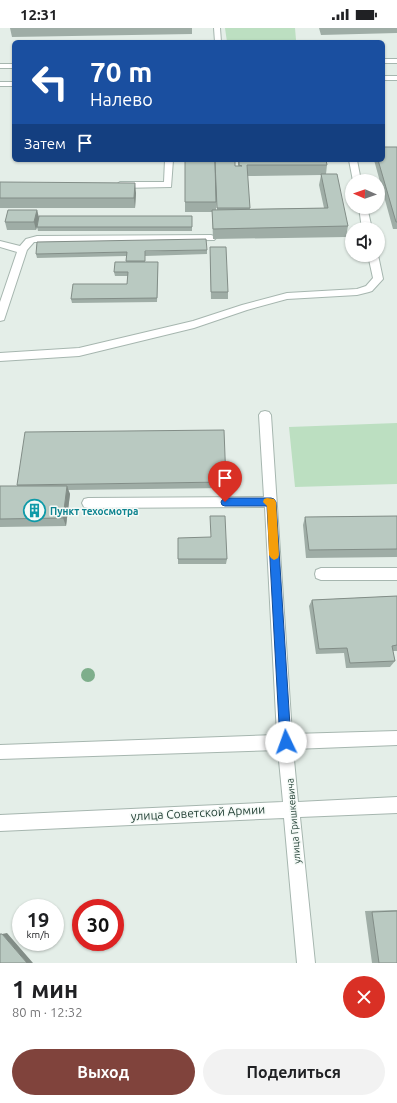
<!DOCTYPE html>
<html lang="ru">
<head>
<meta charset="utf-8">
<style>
  :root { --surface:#fff; --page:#f2f2f2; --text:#202124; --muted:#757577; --accent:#80433c }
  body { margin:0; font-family:Ubuntu,sans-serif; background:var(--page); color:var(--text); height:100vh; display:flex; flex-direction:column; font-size:15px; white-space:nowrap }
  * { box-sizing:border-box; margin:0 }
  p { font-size:13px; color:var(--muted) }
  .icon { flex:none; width:22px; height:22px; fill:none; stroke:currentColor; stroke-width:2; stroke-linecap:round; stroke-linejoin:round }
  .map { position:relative; height:935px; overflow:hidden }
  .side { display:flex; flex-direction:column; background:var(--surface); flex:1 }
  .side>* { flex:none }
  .guide { position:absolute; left:12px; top:12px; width:373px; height:122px; border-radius:6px; box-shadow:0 1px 3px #0004; background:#1a4fa0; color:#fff; overflow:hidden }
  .needle { width:26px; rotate:272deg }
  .tools { position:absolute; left:345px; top:146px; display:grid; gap:8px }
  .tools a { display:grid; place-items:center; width:40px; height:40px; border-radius:50%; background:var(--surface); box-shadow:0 1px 3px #0004; font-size:20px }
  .speed { position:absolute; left:12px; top:871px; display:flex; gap:8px; font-size:20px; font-weight:700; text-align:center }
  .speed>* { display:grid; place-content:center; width:52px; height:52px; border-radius:50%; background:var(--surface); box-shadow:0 1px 3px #0004; line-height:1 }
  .speed small { font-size:10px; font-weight:400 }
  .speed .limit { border:6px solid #d22; background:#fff; color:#111 }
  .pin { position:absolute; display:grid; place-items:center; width:34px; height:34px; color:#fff; margin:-41px -17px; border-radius:50% 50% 50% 0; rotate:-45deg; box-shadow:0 0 4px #0007 }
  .pin .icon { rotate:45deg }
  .me { position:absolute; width:44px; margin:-22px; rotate:357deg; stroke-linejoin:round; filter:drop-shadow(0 0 3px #0008) }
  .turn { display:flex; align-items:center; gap:14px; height:84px; padding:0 12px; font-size:18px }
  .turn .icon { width:52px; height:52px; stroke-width:2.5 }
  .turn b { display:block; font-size:28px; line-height:34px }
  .then { display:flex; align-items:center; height:38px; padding:0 12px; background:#0003; gap:8px; font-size:15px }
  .round { display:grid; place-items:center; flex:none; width:42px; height:42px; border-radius:21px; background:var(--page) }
  .overview { display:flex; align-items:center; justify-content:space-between; height:68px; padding:0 12px }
  h1 { font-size:24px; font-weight:600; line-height:30px }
  .cta { display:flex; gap:8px; margin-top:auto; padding:8px 12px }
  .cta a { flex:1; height:46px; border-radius:24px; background:var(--accent); color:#fff; font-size:16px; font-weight:600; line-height:46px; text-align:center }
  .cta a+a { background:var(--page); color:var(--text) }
  .status { display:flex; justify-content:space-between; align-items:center; height:28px; padding:0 20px; background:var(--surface); direction:ltr }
  .status svg { height:11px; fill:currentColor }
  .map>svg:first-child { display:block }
  .green { fill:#bcdfc1 }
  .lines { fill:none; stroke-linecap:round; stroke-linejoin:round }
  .minor-casing { stroke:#a6b6af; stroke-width:2 }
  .minor { fill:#fff; fill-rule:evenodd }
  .tree { fill:#7eae8b }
  .wall { fill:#9fada6; fill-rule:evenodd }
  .shaded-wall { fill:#828d87 }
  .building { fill:#b9c9c1; stroke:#828d87 }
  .route { fill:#1a73e8; stroke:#114b97 }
  .slow { fill:#f59e0b }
  .labels { text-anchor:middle; stroke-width:3; stroke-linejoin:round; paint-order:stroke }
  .culture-label { font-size:10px; font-weight:bold; fill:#0d838f; stroke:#f5faf7; text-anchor:start }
  .street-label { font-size:10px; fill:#224035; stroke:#f5faf7 }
  .near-street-label { font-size:12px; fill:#224035; stroke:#f5faf7 }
</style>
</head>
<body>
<div class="status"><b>12:31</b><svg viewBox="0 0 49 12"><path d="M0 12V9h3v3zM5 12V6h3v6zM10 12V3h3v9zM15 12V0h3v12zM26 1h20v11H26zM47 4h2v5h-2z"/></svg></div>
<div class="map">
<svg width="397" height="935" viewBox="0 0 397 935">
  <rect width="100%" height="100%" fill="#e4eee8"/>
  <path class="green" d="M225,0h70l1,12 -69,2z
    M397,395v61l-102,3 -6,-60z"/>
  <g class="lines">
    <defs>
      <path id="minor" d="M214,0h6l1,14h-6z
        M383,31h14v4h-14z
        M0,36h14v4h-14z
        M383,48h14v4h-14z
        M0,54h14v4h-14z
        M165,132h8l-2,27 -51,1 -4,-3 4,-3h44z
        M349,132h8l4,21h-8z
        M359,179h8l5,22h-10z
        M211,207l3,1 2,2 -2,2 -180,2 -7,8 -22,67 -1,3 -4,1v-19l17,-50 -17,-5v-6l20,5 6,-7 11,-3z
        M368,227h10l5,24 -11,12 -3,1 -12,3 -70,4 -40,11 -53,18 -115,28 -79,5v-8l79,-5 114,-27 49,-16 45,-12 70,-4 9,-3 7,-8z
        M265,383l4,1 2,3 21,319 105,-3v14l-104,4 5,53 99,-5v16l-97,4 15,146h-18l-13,-145 -284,13v-16l283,-13 -5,-52 -278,9v-14l277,-10 -12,-228 -177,1 -4,-1 -2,-4 2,-4 4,-1 176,-1 -5,-82 2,-3z
        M321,540h76v12h-76l-5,-2 -1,-4 1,-4z"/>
    </defs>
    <use href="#minor" class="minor-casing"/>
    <use href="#minor" class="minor"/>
  </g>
  <circle class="tree" cx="88" cy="647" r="7"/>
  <path class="wall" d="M10,0h182v6l-180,3z
    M319,0h78v5l-76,2z
    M397,119v82h-4l-19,-69h9z
    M238,132h88l1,5 -1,9 22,52 -2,11 -133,2 -1,-27h-27v-10l50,-36h3zM321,147l-2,10 5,23 -74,1 -3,-33zM216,165l1,17h-1z
    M0,154l136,11 -1,15h-135z
    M37,182l2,8 153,-2v15h-154l-1,-4 -1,3h-29l-2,-8z
    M207,222v4l-62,2v6l13,4 -1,36 -85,1 -1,-4 56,-15 1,-8h-13l-1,-4 12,-10v-6l-89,2 -1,-4z
    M210,227l18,37v7h-17z
    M226,454v6l-158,2 2,4 -4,32 -66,1v-41h17v-1z
    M397,488v41l-91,1 -3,-33 2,-8z
    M178,531h49l-1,5h-48z
    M397,568v55h-4l2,10 -5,6 -44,1 -2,-15 -28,1 -7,-48 3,-6z
    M397,882v53h-25l-7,-52z"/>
  <path class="shaded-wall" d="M135,155l1,10 -1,15 -1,-10z
    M37,182l2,8 -3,12 -2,-8z
    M67,458l3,8 -4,32 -3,-8z
    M7,905l26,30h-6l-25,-29z"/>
  <path class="building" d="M383,119h14v75h-1l-18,-62h5z
    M185,132h50v6h7l-3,-1v-5h87l1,5h-80l3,43h-33l-2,-46 1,40h-31z
    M321,146h16l11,52 -135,3 -1,-19 116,-2z
    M0,154l135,1 -1,15h-134z
    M8,182h29l-3,12h-29z
    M39,188h153v11h-155z
    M206,211l1,11 -62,1v10h-19l1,-9 -91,2 1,-12z
    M210,219h16l2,45h-17z
    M115,234h43l-1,36 -86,1 2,-15h54l1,-12h-14z
    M224,402l2,52 -209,3 8,-53z
    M0,458h67l-4,32 -63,1z
    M210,488h15l2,43h-49v-21l33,-1z
    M397,488v33l-88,1 -4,-33z
    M397,568v49l-5,1 3,15 -45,2 -3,-15 -28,1 -7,-49z
    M397,883v52h-18l-7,-51z
    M0,906h2l25,29h-27z"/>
  <path class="route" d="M225,470h46l3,1 2,3 15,240 -2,3 -3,2 -4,-2 -2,-3 -13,-236h-42l-3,-1 -1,-3 1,-2z"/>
  <path class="slow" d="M267,470l7,1 2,3 3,53 -1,3 -4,2 -3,-2 -2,-3 -2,-49 -4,-4 1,-3z"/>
  <defs>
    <symbol id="building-ring" viewBox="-11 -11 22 22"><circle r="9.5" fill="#f5faf7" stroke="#0f9aa8" stroke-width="1.5"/><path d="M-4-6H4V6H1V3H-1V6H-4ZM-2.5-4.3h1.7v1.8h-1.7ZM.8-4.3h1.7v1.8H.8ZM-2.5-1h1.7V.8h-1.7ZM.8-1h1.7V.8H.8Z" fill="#0f9aa8"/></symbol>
  </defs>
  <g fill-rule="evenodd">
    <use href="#building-ring" x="22" y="470" width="25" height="25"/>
  </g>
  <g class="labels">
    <g class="culture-label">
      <text x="50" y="487">Пункт техосмотра</text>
    </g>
    <g class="street-label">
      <text transform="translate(293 793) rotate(-95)" y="4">улица Гришкевича</text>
    </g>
    <g class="near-street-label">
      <text transform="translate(198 785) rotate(-3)" y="4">улица Советской Армии</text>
    </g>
  </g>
</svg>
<div class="tools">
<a><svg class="needle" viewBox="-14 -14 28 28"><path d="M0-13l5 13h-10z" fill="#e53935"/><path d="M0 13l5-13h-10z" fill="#757577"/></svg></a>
<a><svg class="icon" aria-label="sound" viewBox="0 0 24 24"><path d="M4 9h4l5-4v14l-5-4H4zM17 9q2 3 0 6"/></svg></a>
</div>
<div class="speed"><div>19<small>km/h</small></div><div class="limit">30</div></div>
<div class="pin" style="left:225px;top:474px;background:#d93025"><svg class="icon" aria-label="arrive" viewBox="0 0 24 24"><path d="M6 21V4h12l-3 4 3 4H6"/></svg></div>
<svg class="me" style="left:286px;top:714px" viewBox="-20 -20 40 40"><circle r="19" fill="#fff"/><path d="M0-13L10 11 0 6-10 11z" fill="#1a73e8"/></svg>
<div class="guide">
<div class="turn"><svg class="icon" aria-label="left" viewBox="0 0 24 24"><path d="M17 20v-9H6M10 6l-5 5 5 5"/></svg><div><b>70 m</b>Налево</div></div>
<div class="then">Затем<svg class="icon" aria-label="arrive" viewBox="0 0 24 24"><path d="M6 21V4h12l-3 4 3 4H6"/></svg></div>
</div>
</div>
<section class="side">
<div class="overview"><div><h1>1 мин</h1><p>80 m · 12:32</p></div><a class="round" style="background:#d93025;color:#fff"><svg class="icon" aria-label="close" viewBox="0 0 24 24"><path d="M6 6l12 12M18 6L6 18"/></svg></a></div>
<div class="cta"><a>Выход</a><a>Поделиться</a></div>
</section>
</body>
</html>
